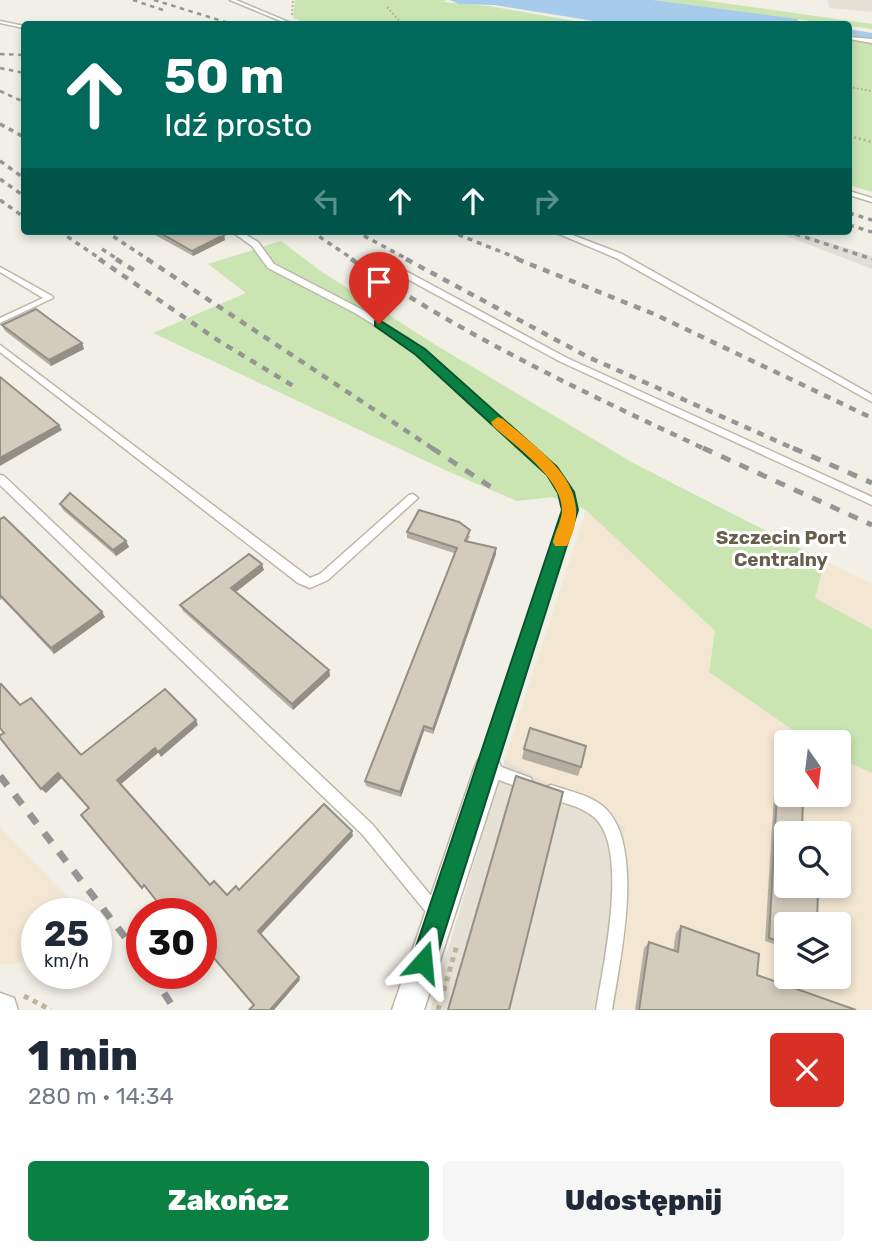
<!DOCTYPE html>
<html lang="pl">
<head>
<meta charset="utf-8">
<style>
  :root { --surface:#fff; --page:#f6f6f7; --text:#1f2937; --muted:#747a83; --accent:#0b8043 }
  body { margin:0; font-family:Rubik,sans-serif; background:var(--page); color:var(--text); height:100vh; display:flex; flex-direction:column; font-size:26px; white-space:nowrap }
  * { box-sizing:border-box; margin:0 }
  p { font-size:23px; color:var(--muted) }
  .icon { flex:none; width:38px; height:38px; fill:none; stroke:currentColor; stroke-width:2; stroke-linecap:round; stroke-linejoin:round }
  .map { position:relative; height:1010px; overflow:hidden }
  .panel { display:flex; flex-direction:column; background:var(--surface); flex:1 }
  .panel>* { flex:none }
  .hud { position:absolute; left:21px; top:21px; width:831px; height:214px; border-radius:7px; box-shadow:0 4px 10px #0003; background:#00695c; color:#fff; overflow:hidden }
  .needle { width:46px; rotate:166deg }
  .controls { position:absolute; left:774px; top:730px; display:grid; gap:14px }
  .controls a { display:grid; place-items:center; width:77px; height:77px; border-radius:7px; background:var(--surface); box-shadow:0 4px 10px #0003; font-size:35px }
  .speed { position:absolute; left:21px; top:898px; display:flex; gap:14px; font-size:35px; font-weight:700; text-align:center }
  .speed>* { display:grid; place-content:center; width:91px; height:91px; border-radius:50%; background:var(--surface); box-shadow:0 4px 10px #0003; line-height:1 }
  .speed small { font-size:18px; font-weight:400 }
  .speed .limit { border:10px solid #d22; background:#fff; color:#111 }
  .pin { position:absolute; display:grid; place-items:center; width:60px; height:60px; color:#fff; margin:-72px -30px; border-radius:50% 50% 50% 0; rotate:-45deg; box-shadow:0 0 7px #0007 }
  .pin .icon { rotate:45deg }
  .me { position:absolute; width:77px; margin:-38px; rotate:18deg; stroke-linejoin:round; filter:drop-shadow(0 0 5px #0008) }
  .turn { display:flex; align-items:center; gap:24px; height:147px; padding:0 28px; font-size:32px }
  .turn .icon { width:91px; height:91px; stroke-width:2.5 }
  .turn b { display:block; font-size:49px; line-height:60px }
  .lanes { display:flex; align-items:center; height:66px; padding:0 28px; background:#0003; justify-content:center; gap:35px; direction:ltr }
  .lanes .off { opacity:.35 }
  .round { display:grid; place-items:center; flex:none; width:74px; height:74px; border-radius:7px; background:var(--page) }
  .head { display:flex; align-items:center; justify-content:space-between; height:119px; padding:0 28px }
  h1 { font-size:42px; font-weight:800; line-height:52px }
  .primary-button { display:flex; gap:14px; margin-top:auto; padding:14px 28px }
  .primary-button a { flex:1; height:80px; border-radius:7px; background:var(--accent); color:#fff; font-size:28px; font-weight:800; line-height:80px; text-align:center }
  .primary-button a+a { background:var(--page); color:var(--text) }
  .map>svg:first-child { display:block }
  .residential { fill:#e6e1d5 }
  .commercial { fill:#f3e7d3; fill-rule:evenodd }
  .industrial { fill:#e1ded8 }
  .green { fill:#cae4b2 }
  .water { fill:#a7cbeb }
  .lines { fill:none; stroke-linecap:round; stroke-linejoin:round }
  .canal { fill:#a7cbeb; fill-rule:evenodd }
  .service-casing { stroke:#bdb7aa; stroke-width:3 }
  .minor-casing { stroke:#bdb7aa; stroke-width:3 }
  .path-far2 { stroke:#beb49c; stroke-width:2; stroke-dasharray:2 2; stroke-linecap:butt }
  .path-far1 { stroke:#beb49c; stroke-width:2.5; stroke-dasharray:2.5 2.5; stroke-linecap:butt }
  .path { stroke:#beb49c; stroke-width:5; stroke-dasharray:5 5; stroke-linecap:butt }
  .service { fill:#fff; fill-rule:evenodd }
  .minor { fill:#fff; fill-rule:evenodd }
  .rail-far4 { stroke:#959595; stroke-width:2.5; stroke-dasharray:4.5 4.5; stroke-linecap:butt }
  .rail-far3 { stroke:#959595; stroke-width:3.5; stroke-dasharray:5 5; stroke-linecap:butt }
  .rail-far2 { stroke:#959595; stroke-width:4.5; stroke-dasharray:7 7; stroke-linecap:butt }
  .rail-far1 { stroke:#959595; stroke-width:5; stroke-dasharray:10 10; stroke-linecap:butt }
  .rail { stroke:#959595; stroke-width:7; stroke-dasharray:12 12; stroke-linecap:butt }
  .wall { fill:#b5afa3 }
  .shaded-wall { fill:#948f84 }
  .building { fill:#d3ccbd; stroke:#948f84; stroke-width:2 }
  .route { fill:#0b8043; stroke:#07532c; stroke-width:2 }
  .slow { fill:#f59e0b }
  .labels { text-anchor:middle; stroke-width:6; stroke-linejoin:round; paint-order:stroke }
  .neighbourhood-label { font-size:19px; font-weight:bold; fill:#675e4e; stroke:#fff }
</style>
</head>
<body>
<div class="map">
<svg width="872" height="1010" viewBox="0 0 872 1010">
  <rect width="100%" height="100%" fill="#f2efe7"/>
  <path class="residential" d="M828,0h44v12l-43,-4z
    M505,759l121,68 -23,183h-173z"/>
  <path class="commercial" d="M586,510l129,121 -6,41 101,70h-24v52h52v-36l34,15v237h-269l22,-183 -120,-68zM786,833h52v53h-52zM786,924h52v52h-52z
    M825,561l47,23v45l-57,-31z
    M0,827l83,86 -46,1v47l-37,4z"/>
  <path class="industrial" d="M774,231h19l79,25v13z"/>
  <path class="green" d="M295,0h151l-3,2 46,4 102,18h-283l-15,-6z
    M653,0h48l171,24v5z
    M849,40l23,3v149l-23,-7z
    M281,241l38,29 115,74 201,120 190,97 -10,37 57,31v144l-34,-15v-16h-28l-101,-70 6,-41 -129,-121 -33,-13 -36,4 -72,-31 -292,-137 93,-40 -38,-29z"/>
  <path class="water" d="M450,0h203l145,19 -2,5h-183l-119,-19 -35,-1z"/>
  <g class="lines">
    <path class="canal" d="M849,29l23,4v6l-23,-4z"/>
    <defs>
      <path id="service" d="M230,0h6l57,24h-5z
        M0,21l24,5v2l-24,-5z
        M849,37l23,2v4l-23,-4z
        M849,191l23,7v4l-23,-7z
        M231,231h9l18,11 16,22 87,45 50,31 145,128c11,16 20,31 17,51l-77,246 35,13 2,5 -2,5 -5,2 -38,-14 -5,-2 -2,-5 82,-250c2,-18 -4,-31 -15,-45l-143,-130 -50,-31 -87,-45 -16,-22z
        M552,231h10l60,23 250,141v7l-256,-144z
        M0,267l52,29 1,2 -53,25v-5l43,-20 -43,-26z
        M398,270h6l163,88 305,139v8l-311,-143 -163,-88z
        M0,345l310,233 10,-4 89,-79 4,-1 5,4 -90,82 -18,8 -12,-5 -298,-231z
        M0,475l4,1 368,348 69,84 3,5 -3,5 -5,3 -5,-3 -69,-84 -362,-349z
        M551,785c17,6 41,10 55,24 39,39 14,151 6,201h-16c7,-44 33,-157 0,-191 -13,-13 -34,-16 -50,-22l-2,-5 2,-5z"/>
      <path id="minor" d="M488,756l10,4 4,9 -78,241h-32l82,-241 4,-9z
        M0,993l14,5 4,12h-18z"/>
    </defs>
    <use href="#service" class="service-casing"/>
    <use href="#minor" class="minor-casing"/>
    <path class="path-far2" d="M387,7l15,17
      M292,15l1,-15
      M849,87l23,4"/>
    <path class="path-far1" d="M849,136l23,6"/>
    <path class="path" d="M24,996l27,14
      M438,1010l19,-65"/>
    <use href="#service" class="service"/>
    <use href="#minor" class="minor"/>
    <path class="rail-far4" d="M133,0l30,10
      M154,0l78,24
      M0,54l24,1
      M0,68l24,5
      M0,91l24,11"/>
    <path class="rail-far3" d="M0,124l24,13
      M0,161l24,17
      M0,179l24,17
      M0,200l24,17
      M849,213l23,7
      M849,225l23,7
      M59,231l43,29
      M105,231l44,29
      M311,231l43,29
      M355,231l54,29
      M449,231l73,29
      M786,231l86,28
      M102,249l17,11"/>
    <path class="rail-far2" d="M99,259l120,82 76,46
      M116,259l19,12
      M147,259l288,191
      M351,259c111,76 234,134 356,191
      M406,259l182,98 209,93
      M517,259l137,55 218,104"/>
    <path class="rail-far1" d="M432,448l62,41
      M703,448l169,77
      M793,448l79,35"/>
    <path class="rail" d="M0,776l142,183
      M151,973l24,37"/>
  </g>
  <path class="wall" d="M148,231h68l8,4 1,5 -32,16z
    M2,325l80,18 2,6 -33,17 -46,-35z
    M60,504l66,37 3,6 -13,9 -53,-46z
    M0,519l102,93 3,5 -51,37 -52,-55 -2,1z
    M407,532l63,4 -2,5 28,13 -63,180 -9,-3 -23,66 -35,-11 -1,-5 89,-228 -47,-15z
    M264,570l-28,22 93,78 1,6 -37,34 -110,-99 -3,-6z
    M780,740l6,184v24l-21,-7 12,-196z
    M524,749l57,18 -3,9 -56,-17z
    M681,926l76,49 99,35h-221l9,-62 5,-6 24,9 3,-18z"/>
  <path class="shaded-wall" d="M224,235l1,5 -32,16 -1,-5z
    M82,343l2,6 -33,17 -2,-6z
    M59,425l3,5 -62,36v-8z
    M126,541l3,6 -13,9 -3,-6z
    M496,548v6l-63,180v-5z
    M262,564l2,6 -31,24 -2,-6z
    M102,612l3,5 -51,37 -3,-6z
    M329,670l1,6 -37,34 -1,-6z
    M196,720l2,5 -37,32 -3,-5z
    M424,726v5l-23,66 -1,-5z
    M155,748l3,5 -38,32 -3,-5z
    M58,773l4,5 -16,15 -5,-4z
    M352,831l1,5 -93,99 -2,-4z
    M299,977l1,3 -26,30h-4z"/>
  <path class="building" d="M157,231h59l8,4 -32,16z
    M36,309l46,34 -33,17 -47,-35z
    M0,377l59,48 -59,33z
    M70,493l56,48 -13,9 -53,-46z
    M419,510l40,12 11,8 -5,11 31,7 -63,181 -9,-3 -24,66 -35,-11 92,-233 -50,-16z
    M4,517l98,95 -51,36 -51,-53v-76z
    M249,554l13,10 -31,24 98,82 -37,34 -112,-99z
    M1,684l19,21 11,-7 50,57 84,-66 31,31 -38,32 -3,-4 -38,32 93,105 4,-4 13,14 9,-9 3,4 85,-86 28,27 -94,100 41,46 -29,33h-21l5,-5 -53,-62v-29h-34l-23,-29 -2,3 -61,-73 8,-7 -31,-35 -17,16 -41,-51v-3l4,-2 -4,-5v-43z
    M530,728l56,18 -5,21 -57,-18z
    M780,740l7,2h-1v52h17l-1,39h-16v53h18l14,4 -1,34h-31v19l-17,-5z
    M516,776l47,16 -54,218h-61z
    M681,926l78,28 -2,21 99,35h-217l10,-68 29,10z"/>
  <path class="route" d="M379,320l46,29 132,118 17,25 4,18 -143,452 -3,9 -9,4 -8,-4 -4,-9 151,-452 -4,-17 -11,-18 -131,-120 -41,-29v-5z"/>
  <path class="slow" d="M498,417l5,2c40,35 95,67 64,127h-12l-2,-4c2,-10 9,-22 9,-32 0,-32 -48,-65 -69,-84l-2,-4z"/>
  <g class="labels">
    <g class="neighbourhood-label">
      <text x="781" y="544">Szczecin Port<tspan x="781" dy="22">Centralny</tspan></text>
    </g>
  </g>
</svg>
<div class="controls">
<a><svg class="needle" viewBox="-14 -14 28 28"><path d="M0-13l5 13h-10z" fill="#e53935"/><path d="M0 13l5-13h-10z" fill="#747a83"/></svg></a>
<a><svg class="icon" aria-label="search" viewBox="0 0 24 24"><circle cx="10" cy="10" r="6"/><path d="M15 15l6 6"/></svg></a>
<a><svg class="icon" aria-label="layers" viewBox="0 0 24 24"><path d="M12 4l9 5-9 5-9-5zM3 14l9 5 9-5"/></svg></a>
</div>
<div class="speed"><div>25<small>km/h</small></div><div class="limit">30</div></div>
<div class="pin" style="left:379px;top:324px;background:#d93025"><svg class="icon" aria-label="arrive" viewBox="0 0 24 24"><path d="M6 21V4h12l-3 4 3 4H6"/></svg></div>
<svg class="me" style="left:423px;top:962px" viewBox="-20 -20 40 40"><path d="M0-17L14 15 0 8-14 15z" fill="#0b8043" stroke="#fff" stroke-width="4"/></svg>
<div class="hud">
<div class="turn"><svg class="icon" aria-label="ahead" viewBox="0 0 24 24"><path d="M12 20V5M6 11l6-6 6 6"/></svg><div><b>50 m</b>Idź prosto</div></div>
<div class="lanes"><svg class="icon off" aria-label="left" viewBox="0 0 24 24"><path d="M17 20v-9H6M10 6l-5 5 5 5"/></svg><svg class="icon" aria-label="ahead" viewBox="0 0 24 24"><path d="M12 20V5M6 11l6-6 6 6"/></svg><svg class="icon" aria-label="ahead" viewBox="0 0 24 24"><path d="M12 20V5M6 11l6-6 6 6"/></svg><svg class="icon off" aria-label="right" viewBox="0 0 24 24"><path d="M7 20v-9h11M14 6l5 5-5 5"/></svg></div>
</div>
</div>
<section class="panel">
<div class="head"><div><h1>1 min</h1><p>280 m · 14:34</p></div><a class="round" style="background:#d93025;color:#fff"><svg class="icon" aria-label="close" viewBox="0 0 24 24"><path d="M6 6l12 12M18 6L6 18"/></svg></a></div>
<div class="primary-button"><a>Zakończ</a><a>Udostępnij</a></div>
</section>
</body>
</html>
